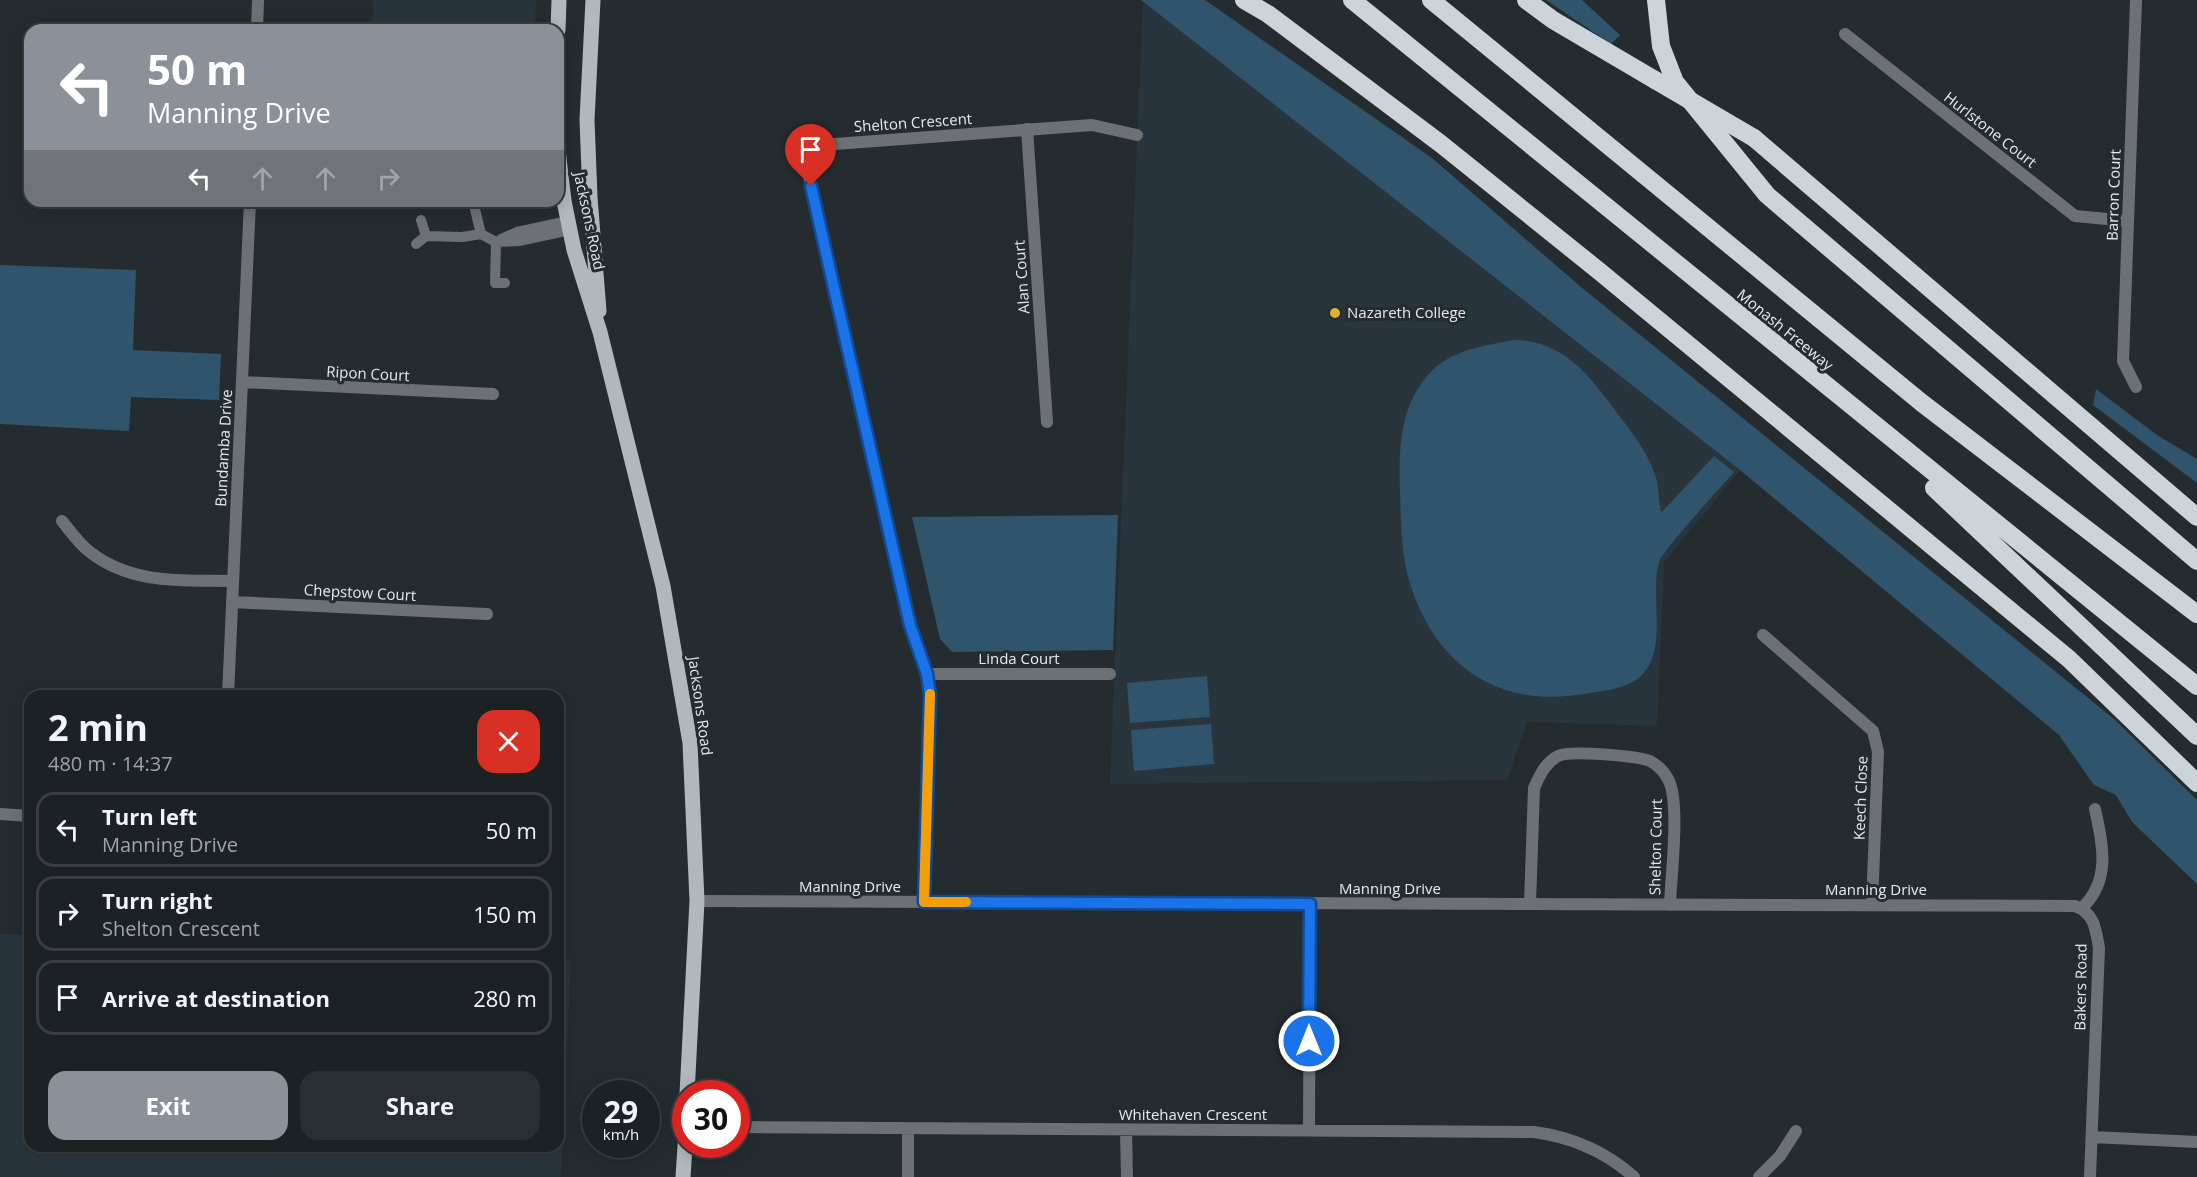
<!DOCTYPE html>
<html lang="en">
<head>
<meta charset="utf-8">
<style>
  :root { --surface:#1c2124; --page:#292e31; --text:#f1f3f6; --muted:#a0a3a6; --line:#3a3e41; --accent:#8c9099 }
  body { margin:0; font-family:"Open Sans",sans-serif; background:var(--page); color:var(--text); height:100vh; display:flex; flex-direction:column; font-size:22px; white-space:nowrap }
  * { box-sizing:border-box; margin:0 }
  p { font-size:20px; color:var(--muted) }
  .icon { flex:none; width:33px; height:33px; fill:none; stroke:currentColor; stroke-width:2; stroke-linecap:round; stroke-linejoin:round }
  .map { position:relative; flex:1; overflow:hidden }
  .side { position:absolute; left:24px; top:690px; width:540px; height:462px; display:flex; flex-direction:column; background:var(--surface); border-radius:18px; box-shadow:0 3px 15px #0003,0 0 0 2px var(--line) }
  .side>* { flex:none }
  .top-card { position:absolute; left:24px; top:24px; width:540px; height:183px; border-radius:18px; box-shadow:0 3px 15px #0003,0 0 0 2px var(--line); background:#8c9099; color:#fff; overflow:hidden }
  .speed { position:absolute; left:582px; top:1080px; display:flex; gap:12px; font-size:30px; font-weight:700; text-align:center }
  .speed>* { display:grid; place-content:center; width:78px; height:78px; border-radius:50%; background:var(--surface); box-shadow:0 3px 15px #0003,0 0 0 2px var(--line); line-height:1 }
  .speed small { font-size:15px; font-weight:400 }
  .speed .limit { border:9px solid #d22; background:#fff; color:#111 }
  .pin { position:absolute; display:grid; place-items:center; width:51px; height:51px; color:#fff; margin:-62px -26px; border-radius:50% 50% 50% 0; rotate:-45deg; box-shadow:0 0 6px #0007 }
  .pin .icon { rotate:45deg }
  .me { position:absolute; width:66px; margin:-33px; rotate:0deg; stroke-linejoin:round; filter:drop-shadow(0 0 4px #0008) }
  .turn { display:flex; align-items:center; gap:21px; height:126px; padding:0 24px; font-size:27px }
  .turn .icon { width:78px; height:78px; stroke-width:2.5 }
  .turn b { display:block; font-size:42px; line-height:51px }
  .lanes { display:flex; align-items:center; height:57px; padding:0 24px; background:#0003; justify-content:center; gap:30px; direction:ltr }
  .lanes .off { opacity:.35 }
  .round { display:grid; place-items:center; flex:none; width:63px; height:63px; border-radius:18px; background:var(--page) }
  .headline { display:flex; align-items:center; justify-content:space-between; height:102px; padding:0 24px }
  h1 { font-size:36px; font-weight:700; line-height:45px }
  .action { display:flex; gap:12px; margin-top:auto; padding:12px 24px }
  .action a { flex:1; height:69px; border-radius:18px; background:var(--accent); color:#fff; font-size:24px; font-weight:700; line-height:69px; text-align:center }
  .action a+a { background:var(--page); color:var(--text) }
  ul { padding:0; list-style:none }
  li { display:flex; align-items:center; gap:18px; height:75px; margin:0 12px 9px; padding:0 12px; border:3px solid var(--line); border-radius:18px }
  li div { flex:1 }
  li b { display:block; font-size:22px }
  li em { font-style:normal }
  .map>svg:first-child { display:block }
  .built { fill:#29353d }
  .green { fill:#30546b }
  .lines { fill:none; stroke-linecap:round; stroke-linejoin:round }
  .lane { stroke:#6e7173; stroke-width:10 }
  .street { stroke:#6e7173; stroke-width:12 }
  .primary { stroke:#b1b8bd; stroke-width:15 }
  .highway { stroke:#ccd4d9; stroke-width:18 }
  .highway-bridge { stroke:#ccd4d9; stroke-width:18 }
  .route-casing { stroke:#114b97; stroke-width:15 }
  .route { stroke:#1a73e8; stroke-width:10 }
  .slow { stroke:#f59e0b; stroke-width:10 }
  .poi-dot { fill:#deb133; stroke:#252c30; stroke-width:2 }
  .labels { text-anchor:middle; stroke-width:6; stroke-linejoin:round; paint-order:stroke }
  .street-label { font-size:15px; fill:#e5e9ec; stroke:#252c30 }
  .poi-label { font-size:15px; fill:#e5e9ec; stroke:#252c30; text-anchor:start }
</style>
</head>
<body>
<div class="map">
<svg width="2197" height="1177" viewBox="0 0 2197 1177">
  <rect width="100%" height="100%" fill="#252c30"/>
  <path class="built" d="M373,0h163l-1,30h-163z
    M1143,2l597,468 -76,92 -7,164 -130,-4 -20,58 -397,4z
    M0,934l30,1v211h528v-187h13l-10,218h-561z"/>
  <path class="green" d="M1141,0h64l227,158 149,129 533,432 83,81v84l-65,-62 -16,-27 -22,-10 -35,-50 -319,-265z
    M1546,0h36l38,35 -9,9z
    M0,265l136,5 -3,80 88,4 -2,46 -88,-3 -2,34 -129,-7z
    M1514,340c51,0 79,40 106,77 15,19 31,41 37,64 2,11 2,22 4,32l53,-57 20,16c-12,14 -72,79 -75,90 -10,35 10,86 -18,114 -14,14 -46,16 -65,19 -87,12 -147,-38 -169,-122 -6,-26 -6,-54 -7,-81 -1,-41 -1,-83 27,-116 22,-26 56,-30 87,-36z
    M2096,389l61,46 40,24v24l-104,-78z
    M1118,515l-5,135 -161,2 -12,-13 -28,-122z
    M1207,676l3,41 -80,6 -3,-40z
    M1211,724l3,40 -80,7 -3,-41z"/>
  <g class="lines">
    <path class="lane" d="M473,201l8,33
      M421,220l5,16
      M501,239l16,-7 51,-11
      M496,242l-1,41h10
      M416,244l10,-8 36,1 19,-3 15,8 23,-1 51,-11"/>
    <path class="street" d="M257,30l1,-30
      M1845,34l230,182 53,5
      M1027,129l20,293
      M242,382l251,12
      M2136,387l-13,-26 13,-361
      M62,521c9,11 17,23 28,31 42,33 93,28 143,29
      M232,602l255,12
      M1763,635l110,96 5,21 -6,153
      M927,674h183
      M228,696l22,-495
      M0,814l30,2
      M697,901l1378,5c20,7 21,25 24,42l-9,229
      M924,902l6,-207 -3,-21 -17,-49 -104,-462 4,-13 11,-5 271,-20 45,10
      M1530,904l4,-116c6,-13 11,-25 24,-32 12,-6 80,0 92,5 8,4 15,12 19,20 11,24 2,94 1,124
      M2082,908c29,-28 21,-62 13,-99
      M736,1127l798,5c37,5 72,20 100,45
      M1126,1130l1,47
      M1309,1130l1,-226
      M2092,1137l105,5
      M908,1177v-48
      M1759,1177l21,-21 16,-25"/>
    <path class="primary" d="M593,0l-6,120 3,77 9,114
      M558,30l1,-30
      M558,150l6,51 10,49 26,82 63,254 27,157 7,158 -10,193
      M683,1177l3,-46"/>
    <path class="highway" d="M1244,0l24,14 173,130 158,127 470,388 128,124
      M1352,0l845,686
      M1431,0l491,403 275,211
      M1526,0l27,20 102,60
      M1656,0l5,46 14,36 92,113 430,366
      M1754,138l443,379
      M1934,488l263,248"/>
    <path class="highway-bridge" d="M1655,80l99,58"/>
  </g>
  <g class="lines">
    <defs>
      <path id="route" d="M811,186l99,439 17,49 3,21 -6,207 386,2 -1,137"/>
    </defs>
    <use href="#route" class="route-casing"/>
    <use href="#route" class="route"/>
    <path class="slow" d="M930,694l-6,208h42"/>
  </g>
  <circle class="poi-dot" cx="1335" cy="313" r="6"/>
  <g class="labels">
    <g class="street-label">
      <text transform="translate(913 123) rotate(-4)" y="5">Shelton Crescent</text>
      <text transform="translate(1990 130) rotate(38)" y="5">Hurlstone Court</text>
      <text transform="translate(2114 195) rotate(-88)" y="5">Barron Court</text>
      <text transform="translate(589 221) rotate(78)" y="5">Jacksons Road</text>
      <text transform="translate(1022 277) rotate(-94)" y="5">Alan Court</text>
      <text transform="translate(1785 330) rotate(39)" y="5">Monash Freeway</text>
      <text transform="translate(368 374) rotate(3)" y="5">Ripon Court</text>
      <text transform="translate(224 448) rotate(-87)" y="5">Bundamba Drive</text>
      <text transform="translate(360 593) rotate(3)" y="5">Chepstow Court</text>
      <text x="1019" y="664">Linda Court</text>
      <text transform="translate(700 706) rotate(82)" y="5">Jacksons Road</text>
      <text transform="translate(1861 798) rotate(-88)" y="5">Keech Close</text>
      <text transform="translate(1656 847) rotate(-89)" y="5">Shelton Court</text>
      <text x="850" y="892">Manning Drive</text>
      <text x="1390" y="894">Manning Drive</text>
      <text x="1876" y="895">Manning Drive</text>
      <text transform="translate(2081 987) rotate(-89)" y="5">Bakers Road</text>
      <text x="1193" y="1120">Whitehaven Crescent</text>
    </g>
    <g class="poi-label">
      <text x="1347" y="318">Nazareth College</text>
    </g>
  </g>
</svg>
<div class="speed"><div>29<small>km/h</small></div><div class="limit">30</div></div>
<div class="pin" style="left:811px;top:186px;background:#d93025"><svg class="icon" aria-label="arrive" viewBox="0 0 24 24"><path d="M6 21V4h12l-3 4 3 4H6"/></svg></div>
<svg class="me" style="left:1309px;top:1041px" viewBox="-20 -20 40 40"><circle r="17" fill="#1a73e8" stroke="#fff" stroke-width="3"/><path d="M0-11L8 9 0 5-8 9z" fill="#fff"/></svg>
<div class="top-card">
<div class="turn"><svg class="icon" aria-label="left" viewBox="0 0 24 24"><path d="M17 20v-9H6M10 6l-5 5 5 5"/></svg><div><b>50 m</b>Manning Drive</div></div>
<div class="lanes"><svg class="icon" aria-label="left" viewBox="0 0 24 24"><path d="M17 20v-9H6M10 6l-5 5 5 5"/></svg><svg class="icon off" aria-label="ahead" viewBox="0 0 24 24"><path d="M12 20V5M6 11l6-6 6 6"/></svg><svg class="icon off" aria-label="ahead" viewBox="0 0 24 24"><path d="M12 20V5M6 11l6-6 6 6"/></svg><svg class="icon off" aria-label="right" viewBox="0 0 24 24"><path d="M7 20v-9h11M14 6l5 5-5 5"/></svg></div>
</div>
<section class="side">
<div class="headline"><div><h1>2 min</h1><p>480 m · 14:37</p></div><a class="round" style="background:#d93025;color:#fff"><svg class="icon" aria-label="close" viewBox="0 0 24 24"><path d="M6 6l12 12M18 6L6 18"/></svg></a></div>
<ul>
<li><svg class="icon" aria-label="left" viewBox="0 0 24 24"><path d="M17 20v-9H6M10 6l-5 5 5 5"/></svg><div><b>Turn left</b><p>Manning Drive</p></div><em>50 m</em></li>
<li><svg class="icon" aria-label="right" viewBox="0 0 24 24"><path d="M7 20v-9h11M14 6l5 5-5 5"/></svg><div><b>Turn right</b><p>Shelton Crescent</p></div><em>150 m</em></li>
<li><svg class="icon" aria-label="arrive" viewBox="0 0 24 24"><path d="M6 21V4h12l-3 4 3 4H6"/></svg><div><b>Arrive at destination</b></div><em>280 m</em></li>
</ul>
<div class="action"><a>Exit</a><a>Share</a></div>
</section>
</div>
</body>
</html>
